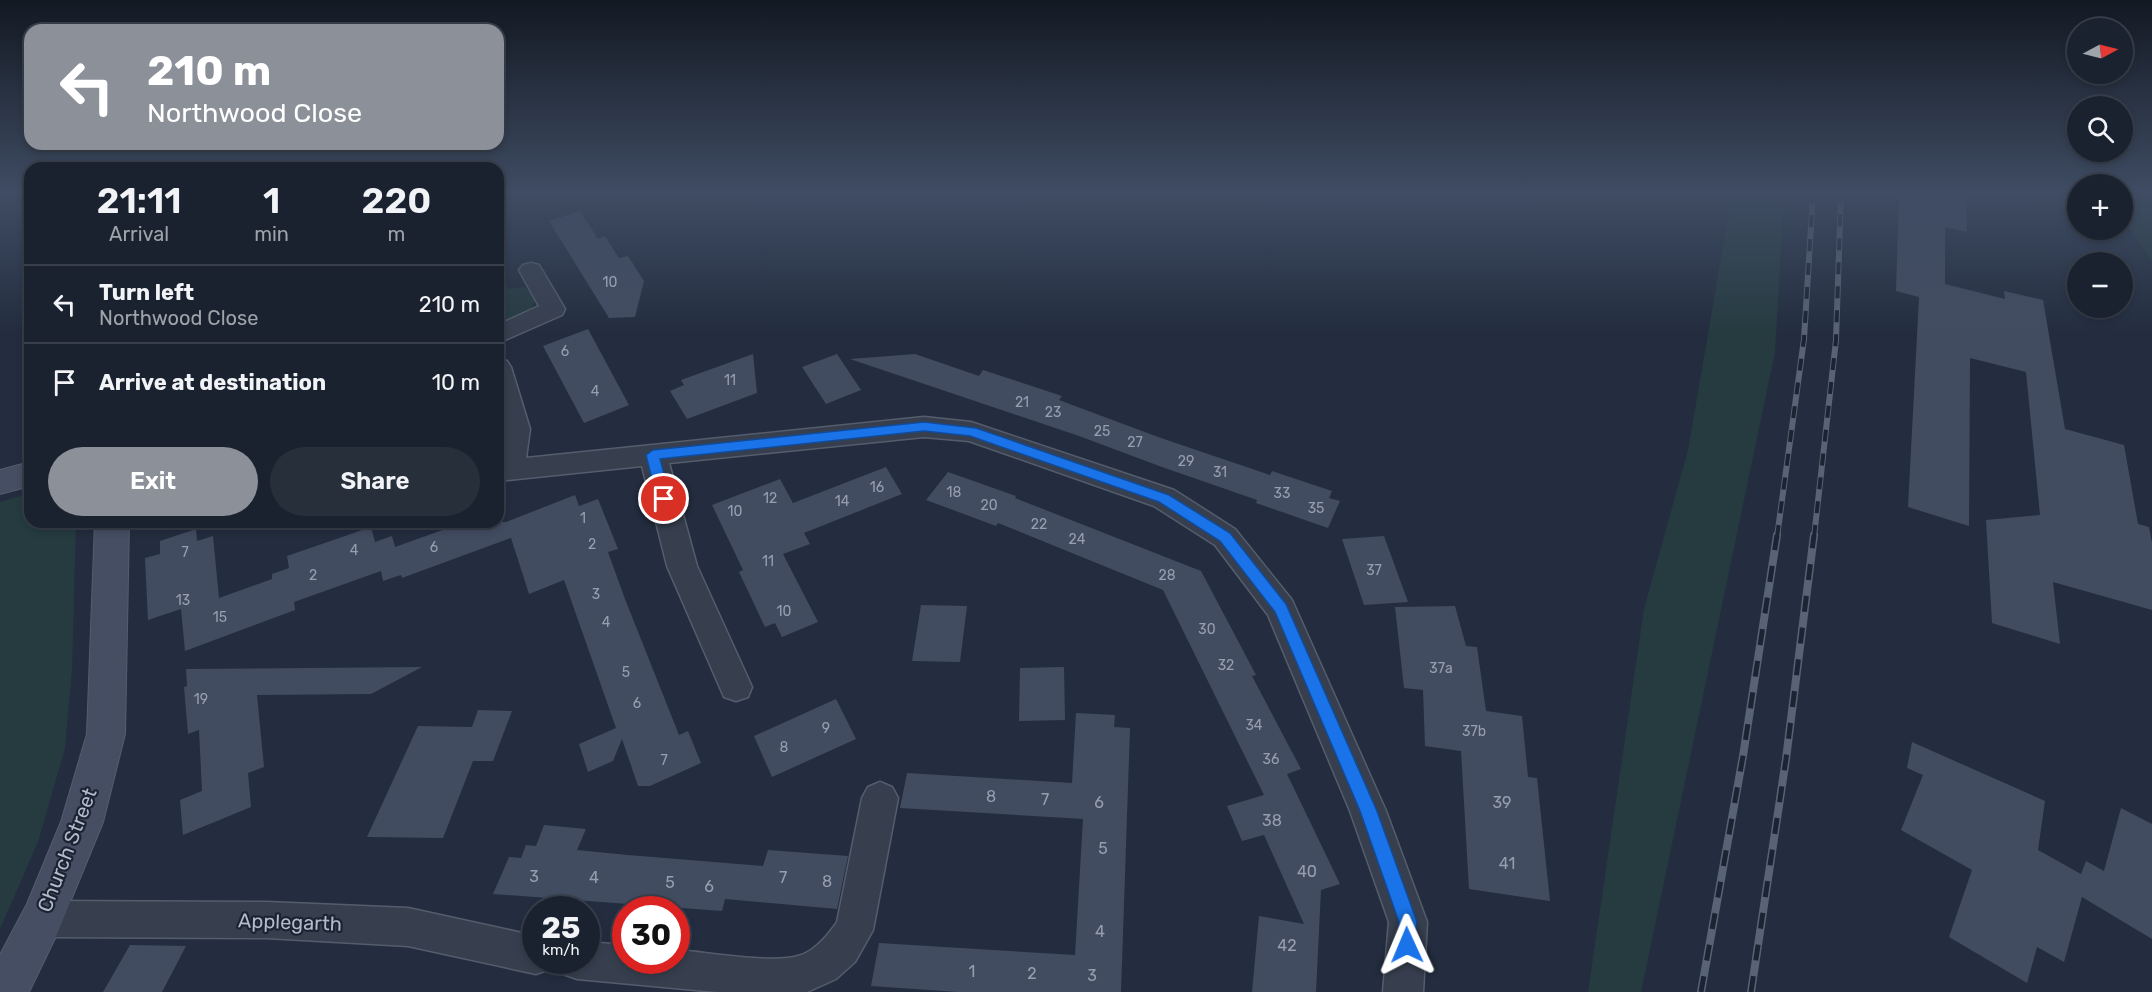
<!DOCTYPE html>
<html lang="en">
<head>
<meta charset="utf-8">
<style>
  :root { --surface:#1a222f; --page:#272f3b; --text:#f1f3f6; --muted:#9fa4aa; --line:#383f4b; --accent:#8c9099 }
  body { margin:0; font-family:Rubik,sans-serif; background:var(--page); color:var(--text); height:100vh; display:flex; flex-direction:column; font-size:22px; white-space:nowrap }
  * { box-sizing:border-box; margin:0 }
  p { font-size:20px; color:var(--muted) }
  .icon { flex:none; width:33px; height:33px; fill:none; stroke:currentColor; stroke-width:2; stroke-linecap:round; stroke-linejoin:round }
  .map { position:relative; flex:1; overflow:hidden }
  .details { position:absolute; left:24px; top:162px; width:480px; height:366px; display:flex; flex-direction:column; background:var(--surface); border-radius:18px; box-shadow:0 3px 9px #0003,0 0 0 2px var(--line) }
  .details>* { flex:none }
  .banner { position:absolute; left:24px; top:24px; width:480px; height:126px; border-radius:18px; box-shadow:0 3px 9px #0003,0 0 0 2px var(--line); background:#8c9099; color:#fff; overflow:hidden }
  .needle { width:39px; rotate:83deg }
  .controls { position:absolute; left:2067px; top:18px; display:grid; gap:12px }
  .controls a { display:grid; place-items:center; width:66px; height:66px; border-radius:50%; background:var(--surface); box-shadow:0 3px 9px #0003,0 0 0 2px var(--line); font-size:30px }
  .speed { position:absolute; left:522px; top:896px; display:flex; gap:12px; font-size:30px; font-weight:700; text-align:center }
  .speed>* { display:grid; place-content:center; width:78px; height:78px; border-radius:50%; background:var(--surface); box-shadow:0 3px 9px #0003,0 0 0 2px var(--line); line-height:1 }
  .speed small { font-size:15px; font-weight:400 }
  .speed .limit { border:9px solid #d22; background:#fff; color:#111 }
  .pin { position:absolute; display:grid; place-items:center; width:51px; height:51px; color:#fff; margin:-26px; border:3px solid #fff; border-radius:50%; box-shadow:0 2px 6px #0007 }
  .me { position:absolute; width:66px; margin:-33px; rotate:359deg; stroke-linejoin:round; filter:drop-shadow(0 0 4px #0008) }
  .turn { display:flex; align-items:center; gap:21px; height:126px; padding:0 24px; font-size:27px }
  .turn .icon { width:78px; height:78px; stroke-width:2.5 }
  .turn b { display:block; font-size:42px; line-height:51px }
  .eta { display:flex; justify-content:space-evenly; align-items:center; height:102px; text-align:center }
  .eta b { font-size:36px; font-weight:600; line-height:42px }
  .cta { display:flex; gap:12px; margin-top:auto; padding:12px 24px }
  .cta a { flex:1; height:69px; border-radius:36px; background:var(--accent); color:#fff; font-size:24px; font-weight:600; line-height:69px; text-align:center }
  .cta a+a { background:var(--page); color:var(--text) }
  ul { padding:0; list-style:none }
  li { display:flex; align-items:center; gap:18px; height:78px; padding:0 24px; border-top:2px solid var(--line) }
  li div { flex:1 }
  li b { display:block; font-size:22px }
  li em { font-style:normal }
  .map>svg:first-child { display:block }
  .green { fill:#253b40 }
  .building { fill:#424c61 }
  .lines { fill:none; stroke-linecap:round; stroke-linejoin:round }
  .street-casing { stroke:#555d6d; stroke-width:3 }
  .secondary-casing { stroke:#555d6d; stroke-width:2 }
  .street { fill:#373f4f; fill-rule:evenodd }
  .secondary { fill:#454e62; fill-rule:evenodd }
  .rail-far1-casing { stroke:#596376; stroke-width:6 }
  .rail-casing { stroke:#596376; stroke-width:8 }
  .rail-far1 { stroke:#1c2434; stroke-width:4; stroke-dasharray:12; stroke-linecap:butt }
  .rail { stroke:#1c2434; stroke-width:5; stroke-dasharray:16; stroke-linecap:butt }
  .route { fill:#1a73e8; stroke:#114b97; stroke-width:1.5 }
  .labels { text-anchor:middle; stroke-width:4.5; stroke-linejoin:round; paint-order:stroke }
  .number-label { font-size:14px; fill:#979eb0 }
  .near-number-label { font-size:16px; fill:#979eb0 }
  .near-street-label { font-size:20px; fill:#b3baca; stroke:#1c2434 }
</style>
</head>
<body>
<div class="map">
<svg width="2152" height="992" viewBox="0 0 2152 992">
  <rect width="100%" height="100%" fill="#232d3f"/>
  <path class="green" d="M1732,194h52l-9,158 -134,640h-53l56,-383 44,-159z
    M2123,194h29v68l-29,-44z
    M498,276l11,13 15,-2 11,10c-1,18 -22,23 -37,23z
    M20,496l10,2v24h46l-4,148 -7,78 -27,94 -38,87v-427z"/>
  <path class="building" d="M1899,194h47l20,5 1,33 -22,-5v57l60,15 -1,-8 39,9 22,129 59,16 14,79 11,3 3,16v67l-99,-28 7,62 -68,-21 -6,-103 54,-5 -14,-143 -56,-14 -1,168 -61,-19 11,-210 -23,-6z
    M580,211l18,28 7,-3 14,22 9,-2 16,25 -9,36 -26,1 -60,-97z
    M588,329l41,76 -45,18 -41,-77z
    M753,354l4,39 -70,26 -17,-28 14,-6 -3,-5z
    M837,354l24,36 -35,14 -24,-37z
    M915,354l64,22 4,-6 79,26 -3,4 99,37 112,38 2,-4 60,20 -3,7 11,3 -12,27 -72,-25 1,-3 -95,-33 -83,-31 -229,-77z
    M886,467l16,27 -98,39 6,11 -27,10 35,68 -36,15 -7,-14 -10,4 -26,-55 4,-2 -31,-65 68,-26 13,24z
    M948,472l68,24 -1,2 186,73 55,104 -4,1 49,93 -14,5 53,110 -19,6 -5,102h-64l7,-76 45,8 -40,-89 -22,6 -15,-35 37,-11 -101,-205 -165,-67 -2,3 -70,-26z
    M575,495l4,11 19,-7 20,50 -10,3 17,47 54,136 9,-4 13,32 -51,23h-12l-16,-47 -9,22 -25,11 -9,-28 37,-16 -52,-148 -35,14 -18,-56 -109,40 -1,-3 -18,6 -2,-10 -87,31 1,8 -110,41 -4,-42 -33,11 -3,-62 15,-4v-13l36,-12 1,12 16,-5 6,62 53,-19v-5l17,-6 -2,-12 84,-29 4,15 17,-6 3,11 70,-25h41z
    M1384,536l24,66 -44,3 -22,-66z
    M921,605l46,1 -7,56 -48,-1z
    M1455,606l11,40 11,1 9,64 36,5 6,61 9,1 13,123 -81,-12 -8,-138 -36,-5 -2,-56 -19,-2 -9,-81z
    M422,667l-51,27 -114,1 7,72 -16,6 3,34 -68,28 -3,-35 22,-9 -3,-61 -11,4 -4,-47 3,-1 -1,-17z
    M1064,667l1,53 -46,1 1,-53z
    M836,699l20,40 -84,38 -18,-41z
    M478,710l34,1 -19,50h-20l-30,77 -76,-1 51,-111 54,1z
    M1076,713l39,2 -1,12 16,1 -9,264h-163l-87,-6 8,-43 196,12 8,-136 -183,-11 7,-35 165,10z
    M1912,742l133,59 -7,49 43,24 5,-13 18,10 17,-63 31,16v115l-70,-42 -18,65 -27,-15 -10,36 -78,-46 23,-67 -71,-40 22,-55 -16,-7z
    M544,825l42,4 -9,21 51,5 135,11 5,-16 80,6 -11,53 -112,-10 -3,12 -229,-17 16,-37 12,1 5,-13 10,1z
    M130,945l56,1 -24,46h-59z"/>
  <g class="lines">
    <defs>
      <path id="street" d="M531,263l8,2 26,44 -3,6 -64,28v-18l41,-19 -20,-36 4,-5z
        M498,358l9,3 4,6 19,62 -4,29 398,-41 47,5 203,68 61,39 57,71 94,211 41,111 -4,70h-40l6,-70 -39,-111 -82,-196 -53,-70 -61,-39 -185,-65 -45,-4 -255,26 28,103 55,121 -4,10 -12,4 -12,-4 -57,-131 -25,-100 -144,15 4,-52 -4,-16z
        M880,782l12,5 6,11 -25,132 -18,32 -19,17 -29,13h-90l-140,-13 -14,-5 -5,-14h28v-18l40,3v15h50v-10c31,2 95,14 122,6 16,-4 30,-21 39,-34l25,-124 6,-11z
        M42,901l225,1 141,6 128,28v24h17l-3,9 -14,5 -128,-28 -141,-8 -225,-1 -13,-5 -6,-13 6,-13z"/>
      <path id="secondary" d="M30,462v24l-30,8v-24z
        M95,522h34l-4,212 -22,88 -46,112 -28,58h-29v-37l27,-51 34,-82 26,-88z"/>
    </defs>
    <use href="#street" class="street-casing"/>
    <use href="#secondary" class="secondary-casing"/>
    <use href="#street" class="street"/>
    <use href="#secondary" class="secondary"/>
    <defs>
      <path id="rail-far1" d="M1777,537l27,-198 9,-145
        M1814,537l22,-197 5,-146"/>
      <path id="rail" d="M1701,992l42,-236 34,-221
        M1751,992l35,-233 28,-224"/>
    </defs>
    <use href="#rail-far1" class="rail-far1-casing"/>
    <use href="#rail" class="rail-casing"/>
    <use href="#rail-far1" class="rail-far1"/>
    <use href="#rail" class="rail"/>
  </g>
  <linearGradient id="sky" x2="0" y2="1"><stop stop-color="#131923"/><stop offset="0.58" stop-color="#3f4c63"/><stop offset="1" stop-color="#3f4c63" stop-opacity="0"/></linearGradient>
  <rect width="2152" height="333" fill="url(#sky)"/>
  <path class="route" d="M924,422l52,6 193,67 61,38 56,71 91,207 40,111 -4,30 -6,3 -7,-3 -2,-7 1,-23 -39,-111 -85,-199 -55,-71 -61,-39 -189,-66 -46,-5 -264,28 11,40 -7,5 -7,-5 -11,-44 7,-5z"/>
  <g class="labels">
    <g class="number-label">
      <text x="610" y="287">10</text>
      <text x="565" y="356">6</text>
      <text x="730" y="385">11</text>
      <text x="595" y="396">4</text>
      <text x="1022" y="407">21</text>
      <text x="1053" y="417">23</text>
      <text x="1102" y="436">25</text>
      <text x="1135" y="447">27</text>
      <text x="1186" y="466">29</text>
      <text x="1220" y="477">31</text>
      <text x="877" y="492">16</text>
      <text x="954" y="497">18</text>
      <text x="1282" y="498">33</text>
      <text x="770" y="503">12</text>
      <text x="842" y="506">14</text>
      <text x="989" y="510">20</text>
      <text x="1316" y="513">35</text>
      <text x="735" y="516">10</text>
      <text x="583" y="523">1</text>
      <text x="1039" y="529">22</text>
      <text x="1077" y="544">24</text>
      <text x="592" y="549">2</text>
      <text x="434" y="552">6</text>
      <text x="354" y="555">4</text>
      <text x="185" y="557">7</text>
      <text x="768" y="566">11</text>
      <text x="1374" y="575">37</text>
      <text x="313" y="580">2</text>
      <text x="1167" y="580">28</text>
      <text x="596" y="599">3</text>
      <text x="183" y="605">13</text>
      <text x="784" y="616">10</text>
      <text x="220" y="622">15</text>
      <text x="606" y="627">4</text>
      <text x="1207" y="634">30</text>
      <text x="1226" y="670">32</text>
      <text x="1441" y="673">37a</text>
      <text x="626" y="677">5</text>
      <text x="201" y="704">19</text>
      <text x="637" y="708">6</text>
      <text x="1254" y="730">34</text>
      <text x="826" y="733">9</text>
      <text x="1474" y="736">37b</text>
      <text x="784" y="752">8</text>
      <text x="1271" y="764">36</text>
      <text x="664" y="765">7</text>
    </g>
    <g class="near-number-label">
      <text x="991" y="802">8</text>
      <text x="1045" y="805">7</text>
      <text x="1099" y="808">6</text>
      <text x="1502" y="808">39</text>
      <text x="1272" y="826">38</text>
      <text x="1103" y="854">5</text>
      <text x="1507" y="869">41</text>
      <text x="1307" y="877">40</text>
      <text x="534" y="882">3</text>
      <text x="594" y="883">4</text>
      <text x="783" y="883">7</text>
      <text x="827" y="887">8</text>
      <text x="670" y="888">5</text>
      <text x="709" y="892">6</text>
      <text x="1100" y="937">4</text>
      <text x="1287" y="951">42</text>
      <text x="972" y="977">1</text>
      <text x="1032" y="979">2</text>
      <text x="1092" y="981">3</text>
    </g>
    <g class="near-street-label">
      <text transform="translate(67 850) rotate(-69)" y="7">Church Street</text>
      <text transform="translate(290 922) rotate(2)" y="7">Applegarth</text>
    </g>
  </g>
</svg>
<div class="controls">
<a><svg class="needle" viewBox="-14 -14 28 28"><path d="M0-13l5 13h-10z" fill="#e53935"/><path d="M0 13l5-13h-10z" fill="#9fa4aa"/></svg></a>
<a><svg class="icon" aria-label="search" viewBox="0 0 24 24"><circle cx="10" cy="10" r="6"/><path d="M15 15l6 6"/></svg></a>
<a>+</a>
<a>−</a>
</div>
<div class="speed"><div>25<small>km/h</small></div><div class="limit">30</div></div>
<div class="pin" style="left:664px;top:499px;background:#d93025"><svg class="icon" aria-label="arrive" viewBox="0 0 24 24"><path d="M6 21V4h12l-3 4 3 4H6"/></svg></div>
<svg class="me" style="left:1407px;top:945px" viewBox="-20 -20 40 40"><path d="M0-17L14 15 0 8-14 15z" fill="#1a73e8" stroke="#fff" stroke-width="4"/></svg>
<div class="banner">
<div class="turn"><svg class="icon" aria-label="left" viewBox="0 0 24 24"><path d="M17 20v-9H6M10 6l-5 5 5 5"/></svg><div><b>210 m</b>Northwood Close</div></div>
</div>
<section class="details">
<div class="eta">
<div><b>21:11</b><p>Arrival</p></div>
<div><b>1</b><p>min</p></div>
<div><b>220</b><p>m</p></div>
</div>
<ul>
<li><svg class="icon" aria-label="left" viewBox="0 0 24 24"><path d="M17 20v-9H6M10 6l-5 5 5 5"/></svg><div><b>Turn left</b><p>Northwood Close</p></div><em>210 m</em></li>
<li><svg class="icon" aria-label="arrive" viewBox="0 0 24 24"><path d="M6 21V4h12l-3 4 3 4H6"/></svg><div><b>Arrive at destination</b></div><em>10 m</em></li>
</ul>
<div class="cta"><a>Exit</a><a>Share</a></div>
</section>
</div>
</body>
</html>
